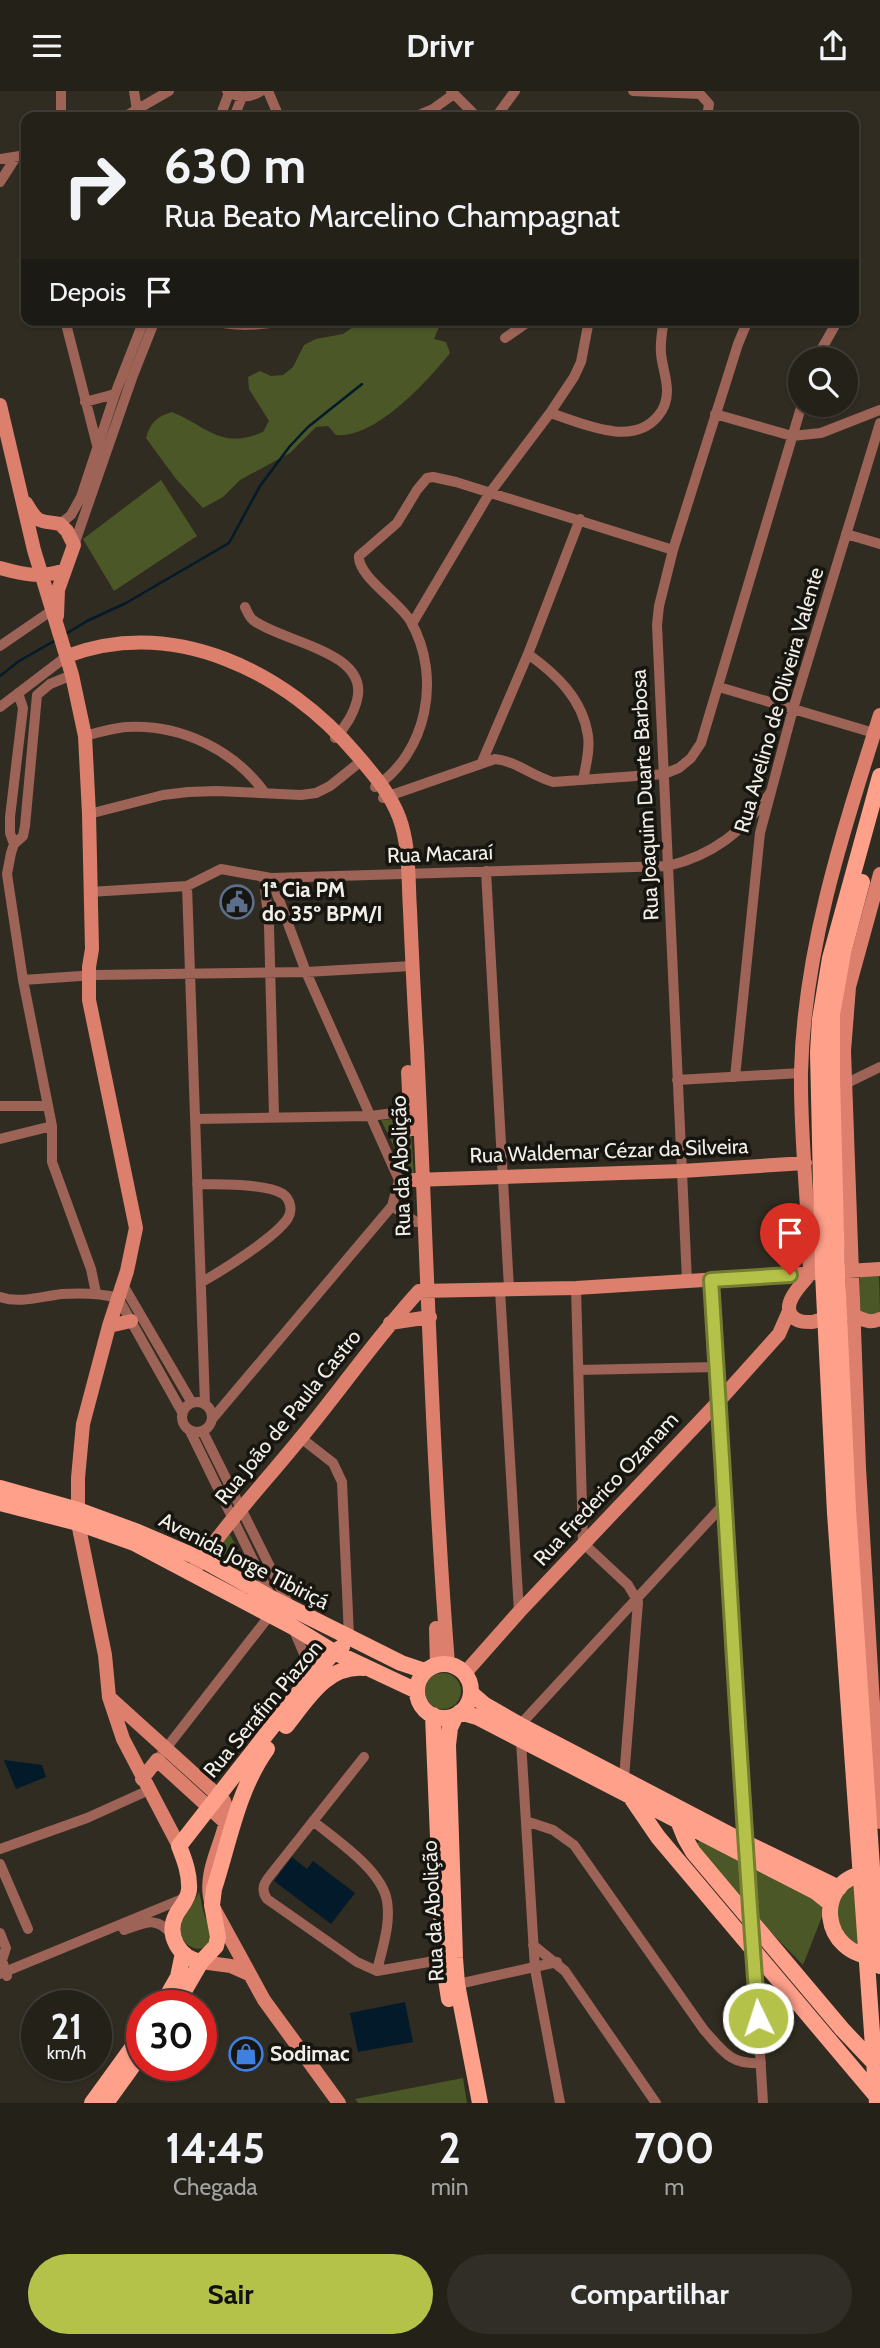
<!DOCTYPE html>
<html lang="pt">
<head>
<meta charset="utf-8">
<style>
  :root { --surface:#242119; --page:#302e26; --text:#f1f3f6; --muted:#a3a3a2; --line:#413e38; --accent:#b4c24a }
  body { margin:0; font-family:Cabin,sans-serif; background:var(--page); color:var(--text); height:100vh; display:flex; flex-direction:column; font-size:26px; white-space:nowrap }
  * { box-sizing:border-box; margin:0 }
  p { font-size:23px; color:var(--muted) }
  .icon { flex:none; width:38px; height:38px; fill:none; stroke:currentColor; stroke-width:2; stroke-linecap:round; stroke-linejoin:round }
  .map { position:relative; height:2012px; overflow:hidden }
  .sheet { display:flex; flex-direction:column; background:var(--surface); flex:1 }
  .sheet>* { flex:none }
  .banner { position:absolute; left:21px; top:21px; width:838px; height:214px; border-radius:14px; box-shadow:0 2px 5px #0004,0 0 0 2px var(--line); background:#242119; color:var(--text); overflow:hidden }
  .tools { position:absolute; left:788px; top:256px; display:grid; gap:14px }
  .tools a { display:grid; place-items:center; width:70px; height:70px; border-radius:50%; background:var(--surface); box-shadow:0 2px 5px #0004,0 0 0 2px var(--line); font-size:35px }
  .speed { position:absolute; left:21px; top:1899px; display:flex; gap:14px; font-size:35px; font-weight:700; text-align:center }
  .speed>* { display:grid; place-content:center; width:91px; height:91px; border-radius:50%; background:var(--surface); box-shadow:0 2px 5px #0004,0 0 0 2px var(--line); line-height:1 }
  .speed small { font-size:18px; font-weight:400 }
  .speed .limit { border:10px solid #d22; background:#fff; color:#111 }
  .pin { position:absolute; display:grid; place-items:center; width:60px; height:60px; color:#fff; margin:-72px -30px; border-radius:50% 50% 50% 0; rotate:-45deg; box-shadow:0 0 7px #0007 }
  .pin .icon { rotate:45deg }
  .me { position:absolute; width:77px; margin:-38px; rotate:356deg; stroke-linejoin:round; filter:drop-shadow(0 0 5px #0008) }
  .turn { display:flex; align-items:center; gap:24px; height:147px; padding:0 28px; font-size:32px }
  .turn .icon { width:91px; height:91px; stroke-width:2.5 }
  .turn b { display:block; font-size:49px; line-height:60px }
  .then { display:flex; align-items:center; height:66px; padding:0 28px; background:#0003; gap:14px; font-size:26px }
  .eta { display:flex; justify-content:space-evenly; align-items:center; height:119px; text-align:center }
  .eta b { font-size:42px; font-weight:700; line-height:49px }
  .button { display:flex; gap:14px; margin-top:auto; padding:14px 28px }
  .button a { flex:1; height:80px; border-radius:42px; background:var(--accent); color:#111; font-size:28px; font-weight:700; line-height:80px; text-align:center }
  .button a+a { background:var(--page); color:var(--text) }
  header { display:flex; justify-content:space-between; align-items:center; height:91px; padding:0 28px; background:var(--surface); font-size:32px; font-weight:700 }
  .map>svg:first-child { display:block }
  .green { fill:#4b5726 }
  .water { fill:#031a2b }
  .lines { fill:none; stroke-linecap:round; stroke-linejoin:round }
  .stream { stroke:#031a2b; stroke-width:2.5 }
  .street { stroke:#9d6357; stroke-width:10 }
  .secondary { stroke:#dc806d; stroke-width:14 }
  .primary { stroke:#ffa08b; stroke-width:16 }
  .route-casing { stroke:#757e30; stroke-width:18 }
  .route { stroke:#b4c24a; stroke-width:12 }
  .labels { text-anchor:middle; stroke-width:7; stroke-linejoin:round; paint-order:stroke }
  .street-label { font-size:21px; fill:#f2efe8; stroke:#171510 }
  .poi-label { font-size:21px; font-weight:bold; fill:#f2efe8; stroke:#171510; text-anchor:start }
</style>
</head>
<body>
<header><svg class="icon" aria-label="menu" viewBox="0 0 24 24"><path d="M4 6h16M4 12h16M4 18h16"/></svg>Drivr<svg class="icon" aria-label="share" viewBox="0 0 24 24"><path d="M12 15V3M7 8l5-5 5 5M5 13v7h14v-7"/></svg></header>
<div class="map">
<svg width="880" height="2012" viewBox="0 0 880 2012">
  <rect width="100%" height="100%" fill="#302c21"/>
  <path class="green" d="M363,229h83l-7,7 -5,12 12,3 4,11c-23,29 -75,86 -114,82l-8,-9 -12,1 -26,26 -50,27 -17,17 -20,11 -27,-29 -30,-41c4,-15 11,-22 26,-26 36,15 49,38 91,20l6,-11 -20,-32 -1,-12 12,-6 11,5 12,-1 10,-8 11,-22 12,-6 27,-5z
    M161,389l36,56 -83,55 -31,-52z
    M410,1027l4,57 -5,3 -28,-58z
    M879,1184l1,37 -11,4 -10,-4 1,-35z
    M229,1442l29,52 -52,-28z
    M425 1600a18 18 0 1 1 36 0a18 18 0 1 1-36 0Z
    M702,1749l117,62 6,7 -22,56 -49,-50 -56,-68v-5z
    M856,1793l3,62c-16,-7 -28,-30 -19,-47 3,-7 10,-11 16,-15z
    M199,1801c2,7 3,15 5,22 2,7 8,12 8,20 -3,26 -35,14 -31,-8 2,-11 13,-23 18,-34z
    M463,1987l4,25h-109l-3,-4z"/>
  <path class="water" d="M4,1669l38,5 4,12 -30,12z
    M292,1766l15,12 6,-8 42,32 -24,31 -57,-43z
    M405,1911l8,40 -55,10 -8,-39z"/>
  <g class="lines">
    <path class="stream" d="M64,544l23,-14 39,-18 103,-60 31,-57 30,-40 18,-19 54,-43
      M0,585l19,-15 37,-21"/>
    <path class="street" d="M61,0v26
      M134,0l3,19
      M227,0c11,7 23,7 34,0
      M268,0l11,26
      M451,0l26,26
      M633,0l67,3 9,10 -2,13
      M124,26l45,-26
      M220,26l9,-24
      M234,26l8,-20
      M414,26l19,-8 21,-15
      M496,26l19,-26
      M0,68l26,-4
      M0,91l16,-25
      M854,204l1,-1
      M65,229l32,125
      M209,229c24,7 53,6 77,0
      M505,247l26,-18
      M816,268l22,-39
      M85,311l30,-8
      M550,322c32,10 82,35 108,3 6,-7 9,-15 9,-25 0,-13 -5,-25 -6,-38 -1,-11 1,-22 3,-33
      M715,323l77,22 29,-3 59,-23
      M60,433l11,-9 10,-18 34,-103 29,-74
      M846,443l34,10
      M74,454l58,-167 23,-58
      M245,516c2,4 4,10 8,13 28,22 117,31 104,80 -3,13 -12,28 -22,38
      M412,533l77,-130 61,-81 24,-36 7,-15 8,-42
      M0,555l51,-35
      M528,563c28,20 55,45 60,82 2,14 -2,29 -5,44
      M72,584l-22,9 -13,11 -12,131 -2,10 -9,8 -3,9 -4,21 16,106 29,146v36l39,107 5,24
      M719,596l155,46
      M0,616l67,-51
      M85,645c14,-4 28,-8 42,-9 54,-3 107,23 138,66
      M482,671l46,-108 52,-135
      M375,696c52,-34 67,-110 36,-165 -10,-19 -54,-46 -52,-66l38,-33 20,-33 10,-12 6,-1 23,5 217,68
      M383,707l112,-39c21,2 37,17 58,23l111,-8 15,-6 12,-10 10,-15 101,-339
      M89,723l74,-19 25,-3 29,-1 84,4 15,-2 14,-7 25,-20
      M14,753l-4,-11v-16l13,-109 -5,-15
      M486,780l23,418
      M264,787l5,48 5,190
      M187,795l18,518
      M90,801l97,-6 34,-17 50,9 397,-12c45,-11 76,-35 102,-73
      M23,889l72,-5 211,-3 106,-6
      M735,986l25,-244 33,-124 87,-286
      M677,989l124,-7
      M845,993l35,-17
      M0,1015h48
      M195,1028l175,-3 40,-5
      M0,1048l52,-13
      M197,1093c22,1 68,-1 86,10 7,5 10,16 5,24 -12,19 -65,52 -86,64
      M392,1115l24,16
      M711,1189l26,413 7,163 8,64 11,183
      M687,1190l-30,-656 2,-19 14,-56 65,-206 10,-24
      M123,1194l69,118
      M576,1197l7,255 45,42 10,17 -14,176
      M500,1199l19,322
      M0,1206c20,7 42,-1 62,-3 19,-1 38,-1 56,4l64,114
      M578,1279l138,-3
      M182 1326a15 15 0 1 1 30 0a15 15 0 1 1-30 0Z
      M213,1327l179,-212 7,-26 -93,-208 -35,-94
      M190,1340l81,166
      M203,1341l87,175
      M301,1347l32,25 9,19 7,154
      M293,1537l20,47
      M364,1666l-88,111c-8,11 -18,18 -9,31l90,63 20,9 69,-12
      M157,1669l113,-145
      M313,1730c23,19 69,49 74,80 4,23 -5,48 -10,70
      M526,1730l27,9 21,15 130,185c19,21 26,35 57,33
      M0,1758l87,-31 62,-28
      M0,1773l28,65
      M124,1839c21,-7 33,-15 48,5
      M0,1842l6,15 -4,12 5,16
      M533,1854l32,26 91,132
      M0,1883l187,-77
      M454,1894l103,-23
      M560,2012l-25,-134 -15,-244 205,-222"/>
    <path class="secondary" d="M0,314l34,145 38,125 13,61 4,78 3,135 -3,18v33l47,228 -9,43 -18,55 -26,98 -5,54v45l27,132 4,42 14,42 56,107
      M26,412c13,22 12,17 34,21l7,7 7,14 -16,45 -1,26
      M0,477c22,6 41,11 64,2
      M67,565c108,-40 220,16 290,99 16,19 33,38 42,62 11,29 9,63 11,93 2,46 4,92 7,138 10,205 15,411 31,616
      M880,783l-31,113 -5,64 15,417 21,354
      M408,981l3,57
      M414,1089l268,-9 123,-8
      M810,1183c-1,-67 -10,-135 -9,-202 3,-123 42,-241 79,-357
      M810,1183c-7,9 -29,29 -18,42 5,6 12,6 20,6 10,-2 21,-8 32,-8 14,0 22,12 36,5
      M390,1232l40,-6
      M109,1235l22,-5
      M192,1482c32,-47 71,-89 107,-133 41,-49 77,-102 120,-149l157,-3 304,-19
      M436,1537l1,37
      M465,1582l54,-61 199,-210 61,-68 10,-23
      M110,1607l114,103c12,27 -25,65 -12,104l52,95 75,103
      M142,1688l15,-19 69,63
      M201,1871l30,4 18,8"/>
    <path class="primary" d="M862,791l-19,71 -11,61v64l5,194 11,237 30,448 2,9
      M0,1397l78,22 60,22 63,27 70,39 130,65 24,8
      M0,1412l78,20 56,20 159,84 41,25 83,39
      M417 1600a27 27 0 1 1 54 0a27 27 0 1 1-54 0Z
      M471,1602l14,12 35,20 224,117 95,46
      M460,1621l17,5 339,175 15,12
      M433,1624l10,245 6,39
      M456,1624l-6,13 -2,17 7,213 2,26 23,119
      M286,1635c21,-26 40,-61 78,-58
      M630,1705l28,41 220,261
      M677,1727l8,20 8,14 149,177 35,37
      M868,1782c-56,6 -48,84 10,84
      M201,1871c-22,-4 -35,-27 -25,-47 4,-8 12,-15 13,-25 1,-15 -4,-29 -10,-44l125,-160 30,-34 8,-5
      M162,1914l16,-28 5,-24
      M176,1914l25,-43 15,-16 2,-9 -6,-32 2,-16c15,-46 24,-100 53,-140
      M92,2012l50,-69
      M106,2012l36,-50
      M877,2012l-42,-590 -12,-240 -5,-221 2,-33 10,-61 50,-182"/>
  </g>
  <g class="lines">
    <defs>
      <path id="route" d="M758,1927c-19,-246 -31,-492 -47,-738l79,-5"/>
    </defs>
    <use href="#route" class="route-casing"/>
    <use href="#route" class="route"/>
  </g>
  <defs>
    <symbol id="civic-ring" viewBox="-11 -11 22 22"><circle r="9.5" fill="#171510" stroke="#5c6f8a" stroke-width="1.5"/><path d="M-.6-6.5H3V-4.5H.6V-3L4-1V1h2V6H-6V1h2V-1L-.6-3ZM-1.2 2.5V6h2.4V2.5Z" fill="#5c6f8a"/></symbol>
    <symbol id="shop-ring" viewBox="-11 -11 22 22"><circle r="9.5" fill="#171510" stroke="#3f7fe0" stroke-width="1.5"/><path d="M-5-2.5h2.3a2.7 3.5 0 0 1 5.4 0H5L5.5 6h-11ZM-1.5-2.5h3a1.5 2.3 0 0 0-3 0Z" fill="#3f7fe0"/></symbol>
  </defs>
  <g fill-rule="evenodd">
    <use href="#civic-ring" x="218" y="792" width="38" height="38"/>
    <use href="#shop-ring" x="227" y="1944" width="38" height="38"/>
  </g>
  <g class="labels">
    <g class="street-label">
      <text transform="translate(779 609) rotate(-74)" y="7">Rua Avelino de Oliveira Valente</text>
      <text transform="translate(645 704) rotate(-93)" y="7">Rua Joaquim Duarte Barbosa</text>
      <text transform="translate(440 763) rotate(-2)" y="7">Rua Macaraí</text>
      <text transform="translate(609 1060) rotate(-2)" y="7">Rua Waldemar Cézar da Silveira</text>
      <text transform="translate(401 1075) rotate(-92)" y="7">Rua da Abolição</text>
      <text transform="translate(288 1326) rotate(-51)" y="7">Rua João de Paula Castro</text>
      <text transform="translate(606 1398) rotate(-47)" y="7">Rua Frederico Ozanam</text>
      <text transform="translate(244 1470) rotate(27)" y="7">Avenida Jorge Tibiriçá</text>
      <text transform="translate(263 1618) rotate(-50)" y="7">Rua Serafim Piazon</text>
      <text transform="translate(433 1820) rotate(-93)" y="7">Rua da Abolição</text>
    </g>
    <g class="poi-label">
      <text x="262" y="806">1ª Cia PM<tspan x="262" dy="24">do 35º BPM/I</tspan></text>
      <text x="270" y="1970">Sodimac</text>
    </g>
  </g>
</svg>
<div class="tools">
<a><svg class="icon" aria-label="search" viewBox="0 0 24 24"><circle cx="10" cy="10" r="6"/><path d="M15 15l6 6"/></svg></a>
</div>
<div class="speed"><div>21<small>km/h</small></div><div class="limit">30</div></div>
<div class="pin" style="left:790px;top:1184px;background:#d93025"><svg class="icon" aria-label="arrive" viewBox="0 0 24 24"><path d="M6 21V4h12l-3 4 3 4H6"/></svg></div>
<svg class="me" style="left:758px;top:1927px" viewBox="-20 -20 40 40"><circle r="17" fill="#b4c24a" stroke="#fff" stroke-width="3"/><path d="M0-11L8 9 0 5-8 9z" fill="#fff"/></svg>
<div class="banner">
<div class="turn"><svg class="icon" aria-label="right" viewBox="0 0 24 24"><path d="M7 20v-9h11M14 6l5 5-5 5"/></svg><div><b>630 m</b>Rua Beato Marcelino Champagnat</div></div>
<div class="then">Depois<svg class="icon" aria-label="arrive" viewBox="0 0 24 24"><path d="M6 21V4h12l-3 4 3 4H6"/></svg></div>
</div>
</div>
<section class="sheet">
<div class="eta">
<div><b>14:45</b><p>Chegada</p></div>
<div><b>2</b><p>min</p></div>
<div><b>700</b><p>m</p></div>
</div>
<div class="button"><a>Sair</a><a>Compartilhar</a></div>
</section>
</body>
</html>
